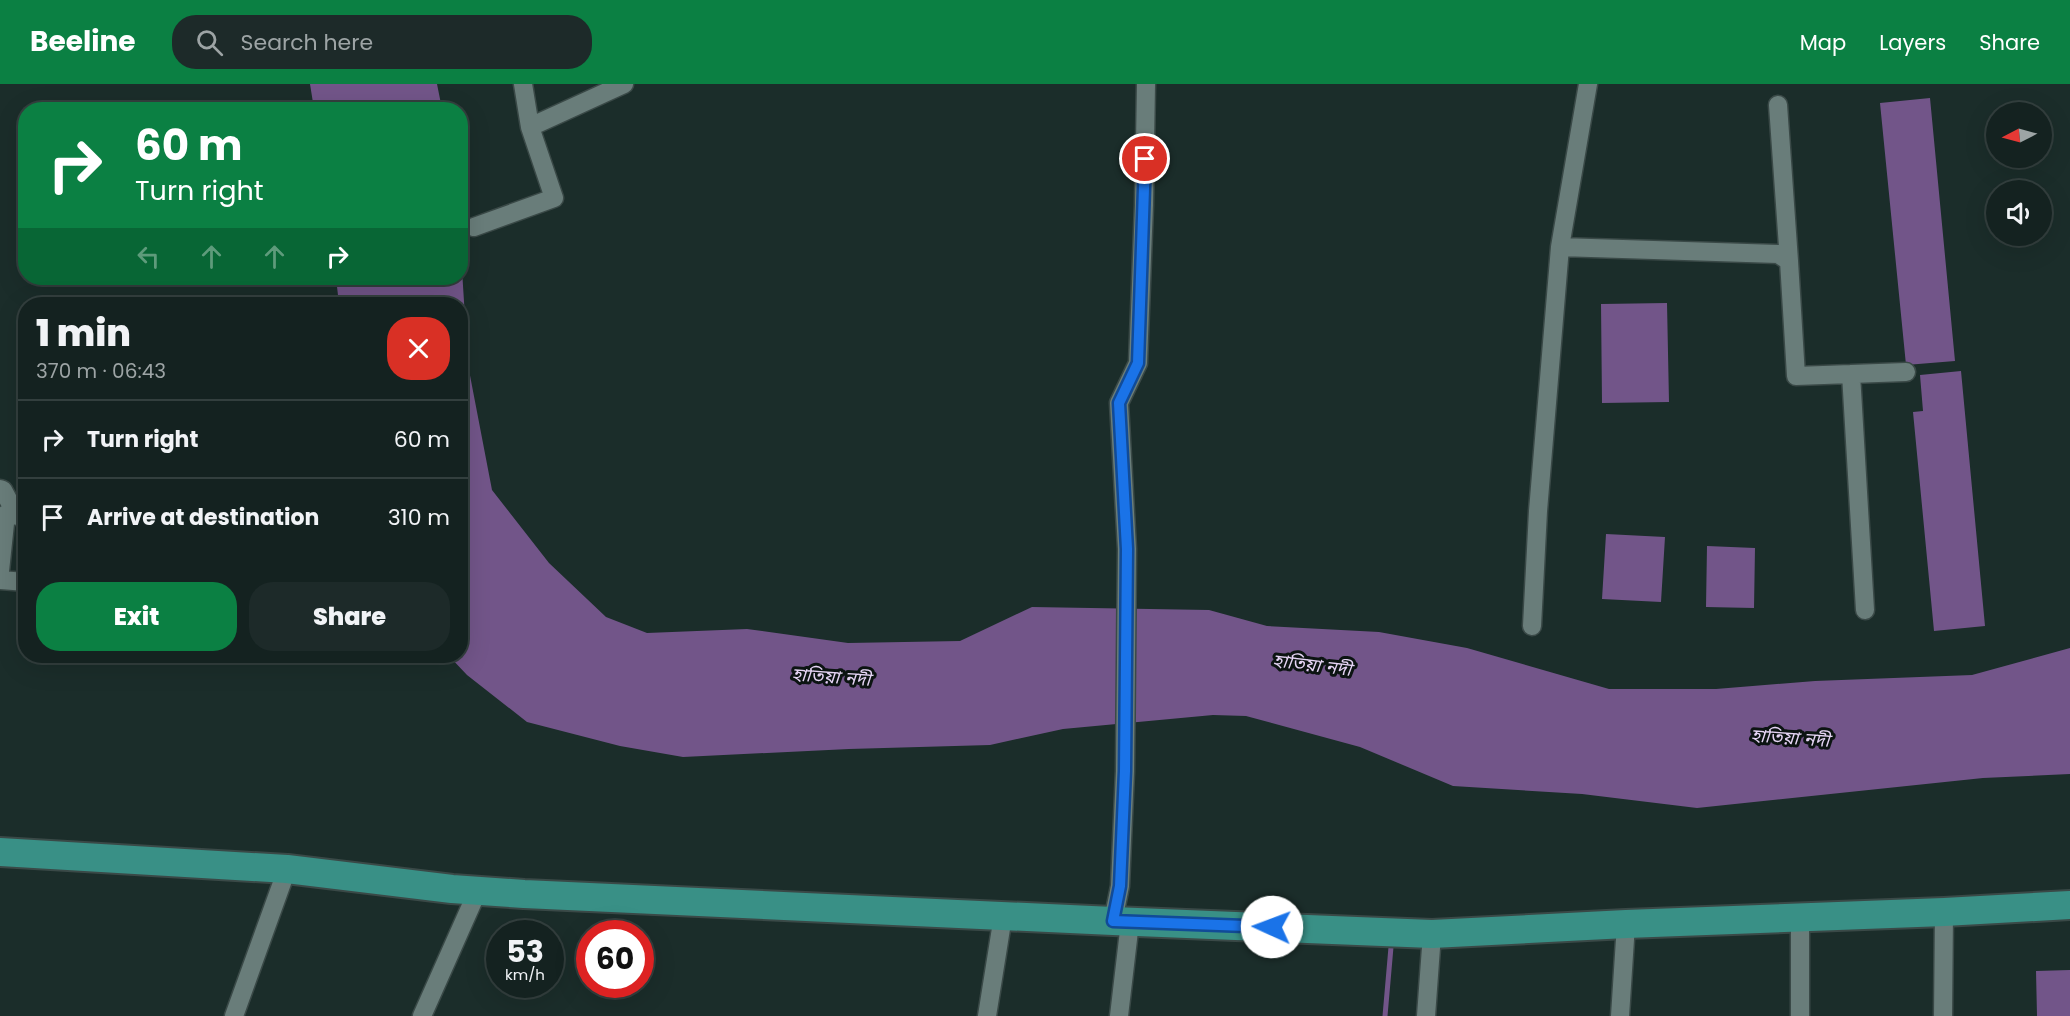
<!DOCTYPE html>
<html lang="en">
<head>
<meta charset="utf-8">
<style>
  :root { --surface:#142220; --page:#1d2a29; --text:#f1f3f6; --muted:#9da4a5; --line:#333f3e; --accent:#0b8043 }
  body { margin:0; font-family:Poppins,"Noto Sans Bengali",sans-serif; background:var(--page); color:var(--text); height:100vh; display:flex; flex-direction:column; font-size:22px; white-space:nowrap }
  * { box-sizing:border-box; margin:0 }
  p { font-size:20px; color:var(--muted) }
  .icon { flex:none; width:33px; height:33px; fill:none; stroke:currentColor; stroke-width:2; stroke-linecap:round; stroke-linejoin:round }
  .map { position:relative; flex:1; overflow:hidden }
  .drawer { position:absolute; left:18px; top:213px; width:450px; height:366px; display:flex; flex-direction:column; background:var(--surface); border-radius:24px; box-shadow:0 6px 24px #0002,0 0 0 2px var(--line) }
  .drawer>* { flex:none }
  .top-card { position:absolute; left:18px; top:18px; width:450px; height:183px; border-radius:24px; box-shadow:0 6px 24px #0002,0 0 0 2px var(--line); background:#0b8043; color:#fff; overflow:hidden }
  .needle { width:39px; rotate:264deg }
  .tools { position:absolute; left:1986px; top:18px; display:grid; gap:12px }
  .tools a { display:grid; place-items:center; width:66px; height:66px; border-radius:50%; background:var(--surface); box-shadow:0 6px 24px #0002,0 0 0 2px var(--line); font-size:30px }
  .speed { position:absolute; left:486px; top:836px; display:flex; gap:12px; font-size:30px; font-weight:700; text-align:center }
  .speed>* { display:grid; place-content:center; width:78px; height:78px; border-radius:50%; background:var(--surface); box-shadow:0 6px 24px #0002,0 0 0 2px var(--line); line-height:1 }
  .speed small { font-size:15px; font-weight:400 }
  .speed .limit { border:9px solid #d22; background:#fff; color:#111 }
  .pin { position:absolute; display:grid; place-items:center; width:51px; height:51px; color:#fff; margin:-26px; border:3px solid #fff; border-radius:50%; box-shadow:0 2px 6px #0007 }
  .me { position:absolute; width:66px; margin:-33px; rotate:272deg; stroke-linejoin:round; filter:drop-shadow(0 0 4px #0008) }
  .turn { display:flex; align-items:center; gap:21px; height:126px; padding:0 18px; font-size:27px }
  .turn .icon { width:78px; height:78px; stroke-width:2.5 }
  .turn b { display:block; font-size:42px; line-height:51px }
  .lanes { display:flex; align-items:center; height:57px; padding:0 18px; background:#0003; justify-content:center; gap:30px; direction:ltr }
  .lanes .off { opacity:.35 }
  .round { display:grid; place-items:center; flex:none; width:63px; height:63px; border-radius:24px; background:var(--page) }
  .summary { display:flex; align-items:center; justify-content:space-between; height:102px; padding:0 18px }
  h1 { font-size:36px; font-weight:800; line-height:45px }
  .primary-button { display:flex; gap:12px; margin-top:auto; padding:12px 18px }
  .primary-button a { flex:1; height:69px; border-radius:24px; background:var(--accent); color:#fff; font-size:24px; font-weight:800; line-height:69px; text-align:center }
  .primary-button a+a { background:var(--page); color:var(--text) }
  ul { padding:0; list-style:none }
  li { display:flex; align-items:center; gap:18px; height:78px; padding:0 18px; border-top:2px solid var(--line) }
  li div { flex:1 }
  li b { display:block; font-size:22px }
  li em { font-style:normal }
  header { display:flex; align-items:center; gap:36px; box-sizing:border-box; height:84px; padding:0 30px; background:var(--accent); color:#fff }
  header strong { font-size:28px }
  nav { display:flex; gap:33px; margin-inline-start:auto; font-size:21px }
  .search { width:420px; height:54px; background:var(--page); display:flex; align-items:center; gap:15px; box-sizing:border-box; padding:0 21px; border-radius:24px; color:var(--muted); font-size:22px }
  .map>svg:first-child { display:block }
  .water { fill:#725589 }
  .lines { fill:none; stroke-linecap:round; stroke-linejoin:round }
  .stream { stroke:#725589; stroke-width:5 }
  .street-casing { stroke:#3a4947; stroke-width:21 }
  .primary-casing { stroke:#3a4947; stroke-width:32 }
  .street { stroke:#697d7a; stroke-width:18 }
  .primary { stroke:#399086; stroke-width:28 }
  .route-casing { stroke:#114b97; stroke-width:15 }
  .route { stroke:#1a73e8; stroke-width:10 }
  .labels { text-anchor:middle; stroke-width:6; stroke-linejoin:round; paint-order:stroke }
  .water-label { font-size:18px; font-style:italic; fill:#e6d5f5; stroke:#0c1412 }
</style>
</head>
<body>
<header>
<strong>Beeline</strong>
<div class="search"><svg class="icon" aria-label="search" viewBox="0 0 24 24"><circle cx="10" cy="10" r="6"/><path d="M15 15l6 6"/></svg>Search here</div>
<nav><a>Map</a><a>Layers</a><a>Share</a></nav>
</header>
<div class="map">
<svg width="2070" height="932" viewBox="0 0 2070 932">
  <rect width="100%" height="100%" fill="#1b2d2a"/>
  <path class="water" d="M310,0h127l5,25h-128z
    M1930,14l25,263 -49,4 -26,-262z
    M461,170l7,111 24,125 57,73 57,54 41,16 100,-4 101,14 112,-2 72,-34 177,3 58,16 112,6 88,16 142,41h107l99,-8 157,-6 98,-27v126l-87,4 -286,30 -115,-14 -129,-8 -93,-39 -114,-31 -33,-1 -150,14 -73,16 -141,4 -166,8 -63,-11 -93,-24 -60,-47 -18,-19h11v-352h-121l-3,-26h124z
    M1667,219l2,99 -67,1 -1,-99z
    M1961,287l24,255 -51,5 -21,-219 10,-1 -3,-36z
    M1606,450l59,3 -4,65 -59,-3z
    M1707,462l48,2 -1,60 -48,-1z
    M2070,886v46h-33l-1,-45z"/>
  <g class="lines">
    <path class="stream" d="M1385,932l6,-69"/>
    <defs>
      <path id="street" d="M523,0l7,43
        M1778,21l11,156
        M474,143l80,-29 -24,-71 94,-43
        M1560,163l218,7 11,7 7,115 110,-4
        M1851,290l14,236
        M0,405l3,1 14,26
        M0,487l6,-57 20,3
        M0,496l26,2
        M1532,542l6,-115 22,-264 28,-163
        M1113,837l7,-35 5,-115 2,-222 -8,-146 19,-40 6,-158 2,-121
        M234,932l53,-147
        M422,932l56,-126
        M987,932l16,-100
        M1119,932l11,-94
        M1426,932l6,-82
        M1620,932l6,-92
        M1800,932v-98
        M1943,932l1,-104"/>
      <path id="primary" d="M0,768l287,17 165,20 72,5 589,27 319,13 194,-10 318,-12 126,-7"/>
    </defs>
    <use href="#street" class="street-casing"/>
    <use href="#primary" class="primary-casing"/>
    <use href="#street" class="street"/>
    <use href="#primary" class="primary"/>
  </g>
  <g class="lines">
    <defs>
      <path id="route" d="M1145,75l-7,204 -19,40 8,146 -2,222 -5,115 -7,35 159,6"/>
    </defs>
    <use href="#route" class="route-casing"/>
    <use href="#route" class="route"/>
  </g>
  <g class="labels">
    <g class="water-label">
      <text transform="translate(1312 581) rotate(7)" y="6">হাতিয়া নদী</text>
      <text transform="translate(831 593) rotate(4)" y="6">হাতিয়া নদী</text>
      <text transform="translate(1790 654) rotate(4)" y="6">হাতিয়া নদী</text>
    </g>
  </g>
</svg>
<div class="tools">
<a><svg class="needle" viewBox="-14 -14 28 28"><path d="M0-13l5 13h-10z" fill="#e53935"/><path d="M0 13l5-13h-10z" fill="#9da4a5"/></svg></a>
<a><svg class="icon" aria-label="sound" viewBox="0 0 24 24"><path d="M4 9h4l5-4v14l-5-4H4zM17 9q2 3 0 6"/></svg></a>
</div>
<div class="speed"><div>53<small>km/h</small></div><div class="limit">60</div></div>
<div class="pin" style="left:1145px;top:75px;background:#d93025"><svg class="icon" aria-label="arrive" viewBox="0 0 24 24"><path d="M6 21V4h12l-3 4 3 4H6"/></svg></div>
<svg class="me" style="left:1272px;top:843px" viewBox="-20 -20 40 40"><circle r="19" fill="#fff"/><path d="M0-13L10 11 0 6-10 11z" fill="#1a73e8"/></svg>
<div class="top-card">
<div class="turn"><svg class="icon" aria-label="right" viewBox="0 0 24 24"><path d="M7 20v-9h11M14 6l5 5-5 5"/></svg><div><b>60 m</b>Turn right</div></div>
<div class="lanes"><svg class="icon off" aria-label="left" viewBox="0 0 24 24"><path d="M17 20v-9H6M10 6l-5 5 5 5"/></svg><svg class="icon off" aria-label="ahead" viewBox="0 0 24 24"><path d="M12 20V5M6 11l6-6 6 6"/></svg><svg class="icon off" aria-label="ahead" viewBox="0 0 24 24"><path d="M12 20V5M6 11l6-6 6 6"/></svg><svg class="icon" aria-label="right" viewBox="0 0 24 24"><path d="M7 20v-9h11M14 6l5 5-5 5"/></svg></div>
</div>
<section class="drawer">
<div class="summary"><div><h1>1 min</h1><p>370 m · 06:43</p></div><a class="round" style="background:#d93025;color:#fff"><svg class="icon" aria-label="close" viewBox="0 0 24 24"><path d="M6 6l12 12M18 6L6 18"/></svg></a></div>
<ul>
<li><svg class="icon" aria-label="right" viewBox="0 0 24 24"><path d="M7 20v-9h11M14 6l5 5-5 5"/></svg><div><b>Turn right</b></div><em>60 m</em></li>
<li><svg class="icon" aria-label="arrive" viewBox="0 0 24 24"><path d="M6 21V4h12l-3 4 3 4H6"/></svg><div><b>Arrive at destination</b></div><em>310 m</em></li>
</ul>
<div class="primary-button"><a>Exit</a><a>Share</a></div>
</section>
</div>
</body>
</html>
